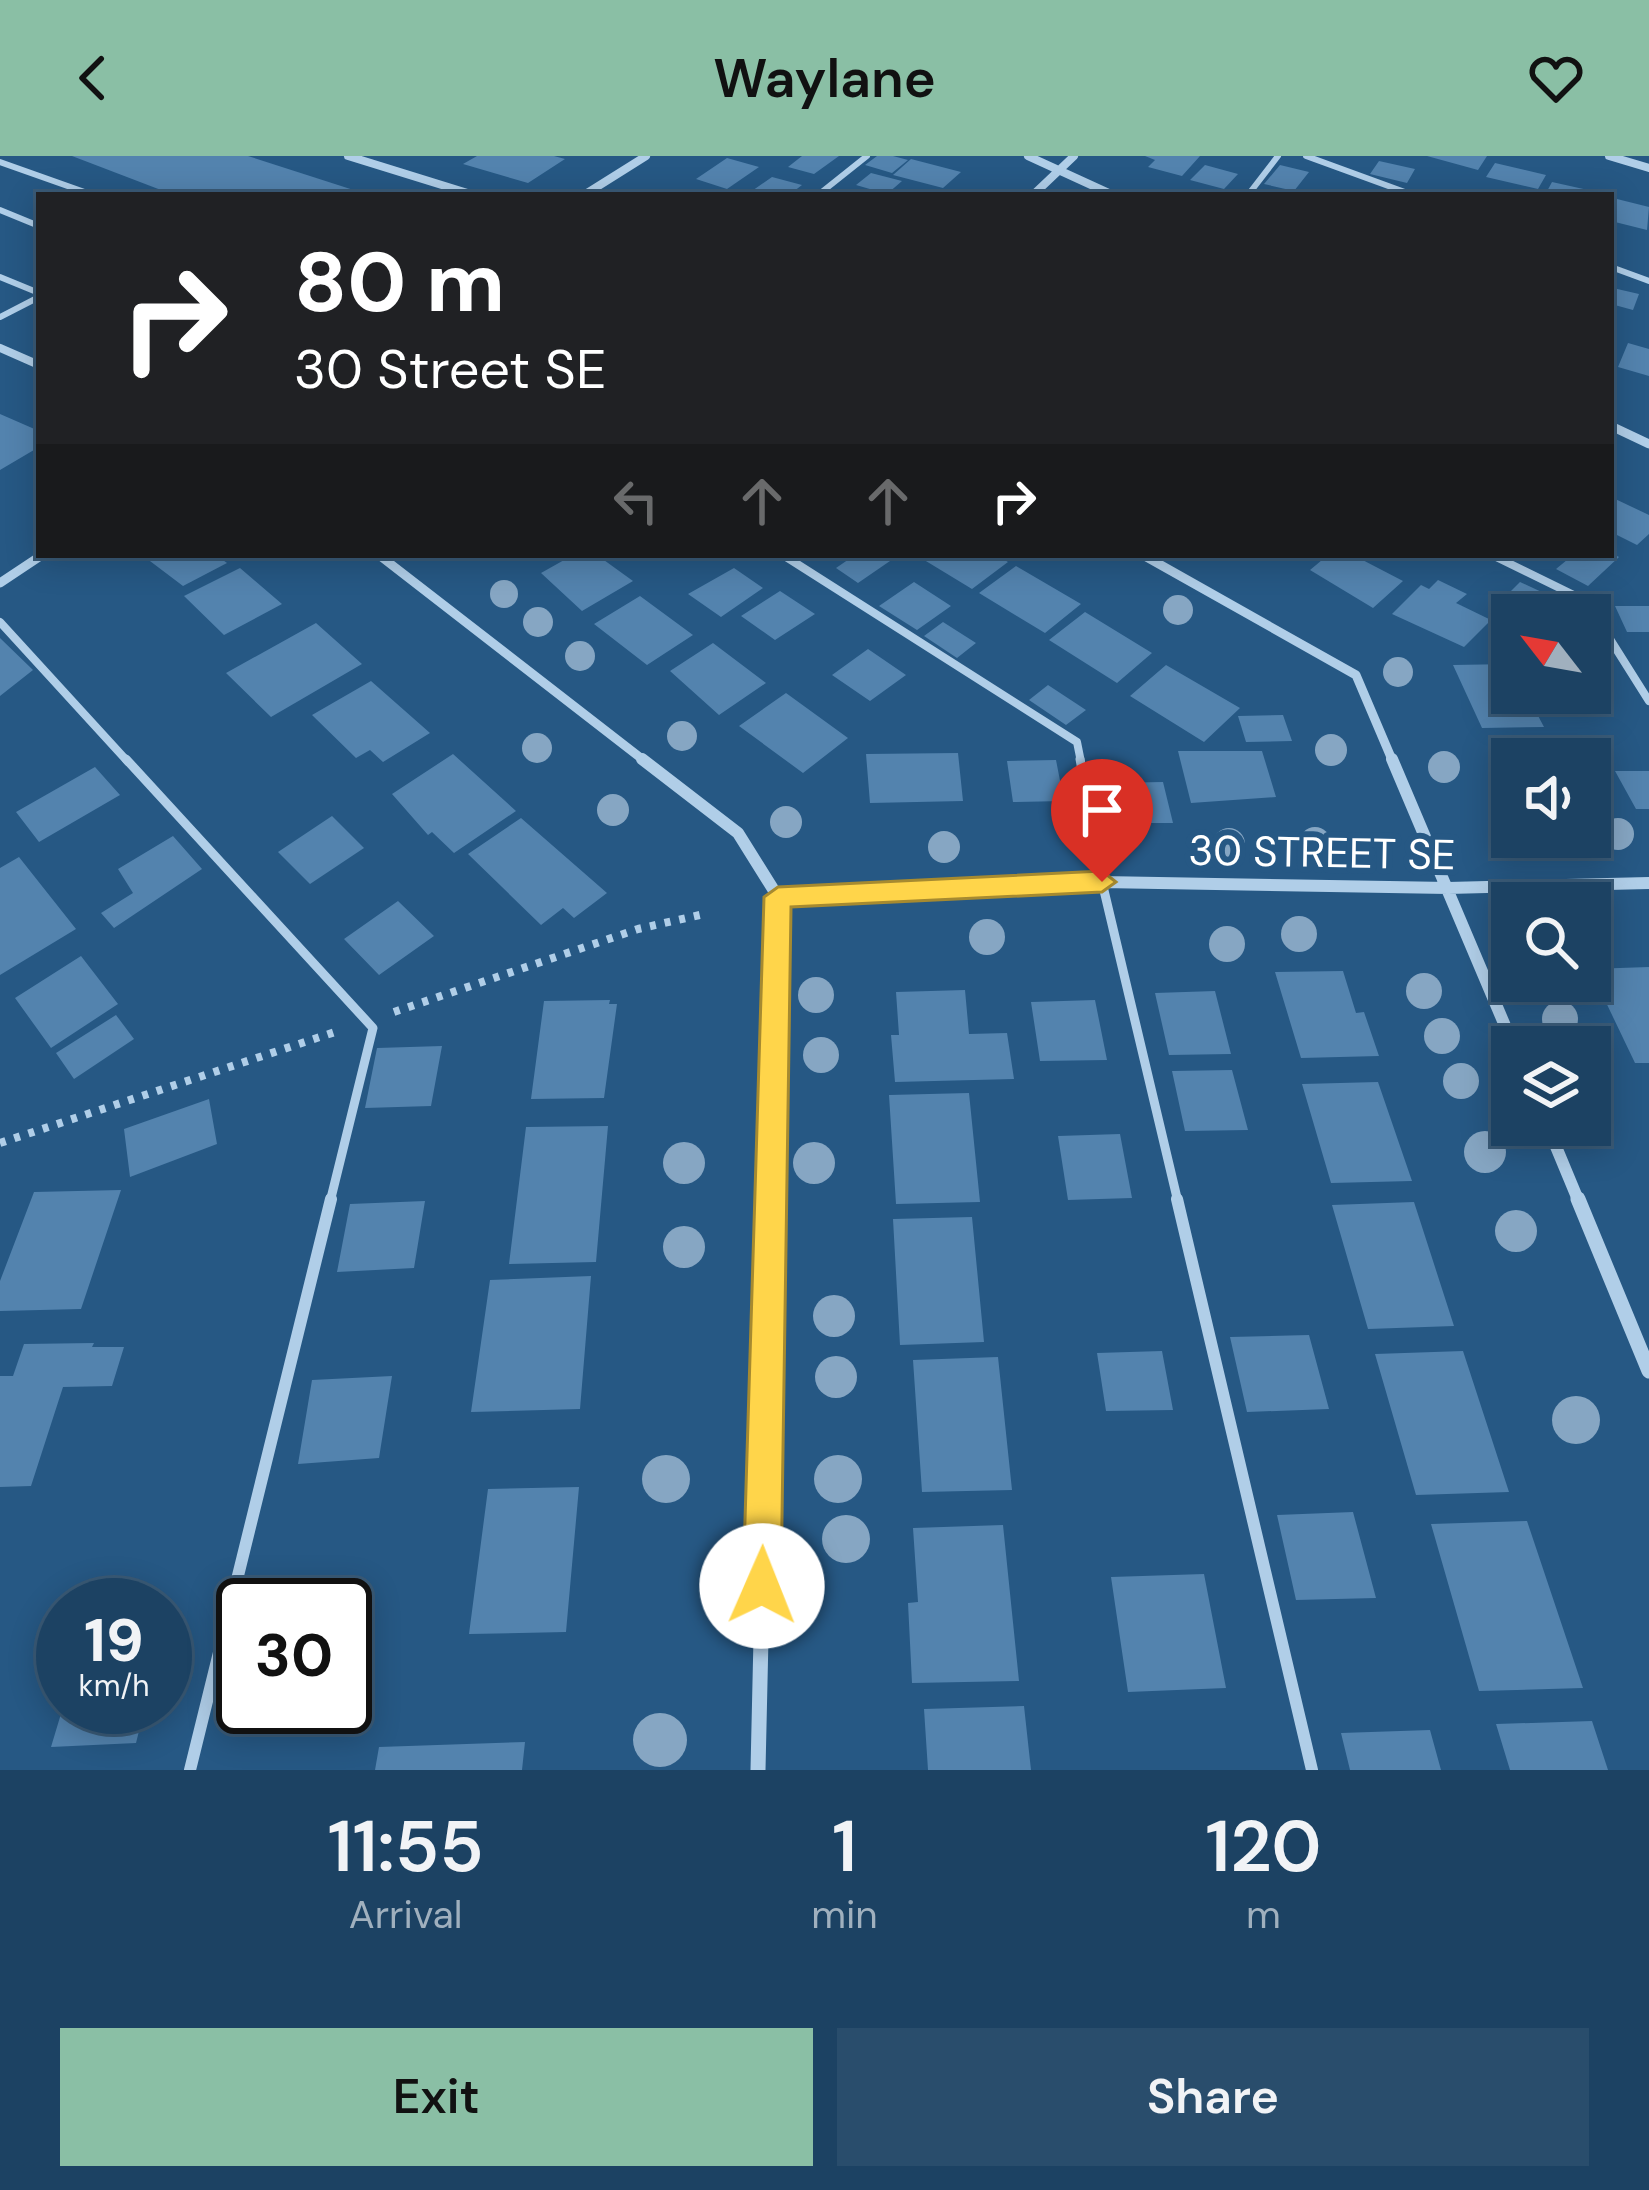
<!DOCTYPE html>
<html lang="en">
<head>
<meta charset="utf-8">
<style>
  :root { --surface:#1c4263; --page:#294d6c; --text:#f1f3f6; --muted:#a0b0be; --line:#3a5b78; --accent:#8abfa5 }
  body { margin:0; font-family:"DM Sans",sans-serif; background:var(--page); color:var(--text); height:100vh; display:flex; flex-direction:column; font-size:45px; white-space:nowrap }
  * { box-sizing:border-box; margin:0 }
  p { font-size:39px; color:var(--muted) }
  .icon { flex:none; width:66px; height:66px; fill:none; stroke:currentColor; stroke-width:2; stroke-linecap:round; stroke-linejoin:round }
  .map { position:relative; height:1614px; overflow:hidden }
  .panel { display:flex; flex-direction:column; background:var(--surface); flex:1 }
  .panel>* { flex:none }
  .top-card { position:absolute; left:36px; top:36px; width:1578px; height:366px; border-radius:0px; box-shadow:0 6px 30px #0003,0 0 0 3px var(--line); background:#202124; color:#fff; overflow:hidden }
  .needle { width:78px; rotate:301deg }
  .tools { position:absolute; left:1491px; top:438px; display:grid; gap:24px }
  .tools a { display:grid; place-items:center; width:120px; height:120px; border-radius:0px; background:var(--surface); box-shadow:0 6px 30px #0003,0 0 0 3px var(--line); font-size:60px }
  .speed { position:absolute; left:36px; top:1422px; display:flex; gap:24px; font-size:60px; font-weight:700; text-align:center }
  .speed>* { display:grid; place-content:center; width:156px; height:156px; border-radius:50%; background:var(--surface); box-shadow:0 6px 30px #0003,0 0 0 3px var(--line); line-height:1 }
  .speed small { font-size:30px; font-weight:400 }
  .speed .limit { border:6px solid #111; border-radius:18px; background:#fff; color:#111 }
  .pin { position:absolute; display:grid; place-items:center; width:102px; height:102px; color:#fff; margin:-123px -51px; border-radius:50% 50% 50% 0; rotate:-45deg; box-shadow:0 0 12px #0007 }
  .pin .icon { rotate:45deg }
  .me { position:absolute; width:132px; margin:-66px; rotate:1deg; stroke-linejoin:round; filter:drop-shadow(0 0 9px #0008) }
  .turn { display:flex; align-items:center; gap:42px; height:252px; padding:0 60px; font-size:54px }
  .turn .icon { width:156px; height:156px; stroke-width:2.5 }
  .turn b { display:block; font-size:84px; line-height:102px }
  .lanes { display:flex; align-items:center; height:114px; padding:0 60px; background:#0003; justify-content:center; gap:60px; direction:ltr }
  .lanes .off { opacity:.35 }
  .eta { display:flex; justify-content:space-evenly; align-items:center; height:204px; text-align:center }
  .eta b { font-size:72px; font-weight:600; line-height:84px }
  .primary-button { display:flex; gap:24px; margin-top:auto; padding:24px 60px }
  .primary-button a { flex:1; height:138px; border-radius:0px; background:var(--accent); color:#111; font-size:48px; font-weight:600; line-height:138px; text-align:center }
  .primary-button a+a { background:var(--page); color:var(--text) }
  header { display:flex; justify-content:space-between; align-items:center; height:156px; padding:0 60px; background:var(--accent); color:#111; font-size:54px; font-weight:600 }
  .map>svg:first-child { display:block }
  .building { fill:#5383ae }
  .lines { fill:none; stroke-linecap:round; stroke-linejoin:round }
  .path { stroke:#b0cee8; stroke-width:8; stroke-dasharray:6 9; stroke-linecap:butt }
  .lane-far3 { stroke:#b0cee8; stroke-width:6 }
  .lane-far2 { stroke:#b0cee8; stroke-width:8 }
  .lane-far1 { stroke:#b0cee8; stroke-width:9 }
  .lane { stroke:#b0cee8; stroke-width:12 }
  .street-far3 { stroke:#b0cee8; stroke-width:8 }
  .street-far2 { stroke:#b0cee8; stroke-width:9 }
  .street-far1 { stroke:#b0cee8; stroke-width:12 }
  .street { stroke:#b0cee8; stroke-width:15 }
  .tree { fill:#86a6c3 }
  .route { fill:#ffd54a; stroke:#a68a30; stroke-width:3 }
  .labels { text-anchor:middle; stroke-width:12; stroke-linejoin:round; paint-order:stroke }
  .street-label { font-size:42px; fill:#fff; stroke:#265884 }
</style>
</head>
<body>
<header><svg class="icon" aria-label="back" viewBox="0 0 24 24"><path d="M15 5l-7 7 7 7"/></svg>Waylane<svg class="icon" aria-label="heart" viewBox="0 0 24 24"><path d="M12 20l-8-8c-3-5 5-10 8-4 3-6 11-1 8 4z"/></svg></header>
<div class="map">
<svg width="1649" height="1614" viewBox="0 0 1649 1614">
  <rect width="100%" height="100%" fill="#265884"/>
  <path class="building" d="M72,0h176l118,38 -192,1z
    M477,0h77l11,3 -37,24 -65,-19z
    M802,0h37l-25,18 -26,-7z
    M877,0h16l15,4 -16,13 -27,-8z
    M1145,0h55l-18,20 -34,-9 7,-7z
    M1427,0h60l-9,14z
    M727,2l32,9 -32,22 -31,-10z
    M911,3l50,13 -18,16 -50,-13z
    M1379,5l36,8 -8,14 -37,-9z
    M1495,7l51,12 -8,14 -52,-12z
    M1205,9l33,9 -14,15 -34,-9z
    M1280,9l29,7 -15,19 -30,-7z
    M871,17l31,8 -15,13 -31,-9z
    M772,21l30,8 -13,10 -40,-2z
    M1552,26l36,8 -2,5h-41z
    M1617,43l32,8 -2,23 -36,-9z
    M1613,132l26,6 -6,16 -22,-6z
    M1628,187l21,6v27l-31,-9z
    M0,258l39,17v16l-39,23z
    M1611,341l38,18v19l-12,11 -26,-13z
    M1611,397l8,4 -31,29 -32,-17 17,-14z
    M142,399h74l11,8 -44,23z
    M573,399h24l36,26 -51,30 -41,-38z
    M855,399h25l10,6 -32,22 -22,-15z
    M916,399h80l12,7 -36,27z
    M1328,399h25l50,26 -30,27 -63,-38z
    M1016,410l65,38 -36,29 -66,-40z
    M240,412l42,36 -58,31 -40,-39z
    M734,412l29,20 -42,29 -33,-23z
    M1438,424l29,14 -11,9 35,17 -27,27 -72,-33 29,-29 8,4z
    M914,426l37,24 -34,24 -38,-24z
    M1520,426l43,20 -11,13h-16l-33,-16z
    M780,435l35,23 -40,26 -34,-24z
    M640,440l53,39 -46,30 -53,-41z
    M1615,450h34v26h-22z
    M1085,456l67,41 -35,30 -68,-43z
    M943,466l33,21 -19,15 -33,-22z
    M316,467l46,41 -91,53 -45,-44z
    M0,482l33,32 -33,26z
    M713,487l53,40 -47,32 -49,-44z
    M868,493l38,26 -36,26 -38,-26z
    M1590,499l23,40 -23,1z
    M1511,508l1,29h14l18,34 -62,1 -29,-63z
    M1166,509l74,43 -36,34 -74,-46z
    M371,525l59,52 -47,29 -13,-12 -14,8 -44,-43z
    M1048,529l38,25 -20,15 -37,-25z
    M786,537l62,45 -45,35 -64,-47z
    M1283,559l9,26 -46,1 -8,-26z
    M1561,588l8,15h-60l-7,-14z
    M1178,595h84l14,46 -85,6z
    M958,597l5,48 -93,2 -4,-49z
    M453,598l63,57 -62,42 -22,-21 -4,3 -36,-41z
    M1056,604l8,41 -51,1 -6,-41z
    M95,611l25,28 -81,47 -23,-30z
    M1615,615h34v38h-13z
    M1163,626l10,41h-54l-9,-40z
    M332,660l32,32 -54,36 -32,-32z
    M521,662l86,75 -33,25 -11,-10 -22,17 -73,-71z
    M173,680l29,33 -88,59 -13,-15 32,-20 -15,-24z
    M19,701l57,72 -76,46v-107z
    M398,745l36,35 -55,39 -35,-36z
    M81,800l37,48 -67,44 -36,-50z
    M1649,811v96h-14l-45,-94z
    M1343,815l13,42 8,-1 15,44 -78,2 -26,-86z
    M965,834l4,44 38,-1 7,46 -119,3 -4,-47h8l-3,-43z
    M1215,835l16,63 -62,1 -14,-62z
    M610,844l-1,4h8l-13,94 -73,1 13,-98z
    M1095,844l12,60 -67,1 -9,-59z
    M116,859l18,24 -60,40 -18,-26z
    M442,890l-11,60 -66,2 12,-60z
    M1232,914l16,60 -63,1 -13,-60z
    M1378,926l34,99 -81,2 -29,-99z
    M969,937l11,109 -84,2 -7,-109z
    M209,943l8,45 -87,33 -6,-48z
    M608,970l-12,136 -87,2 17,-137z
    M1120,978l12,64 -64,2 -10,-64z
    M121,1034l-40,119 -81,2v-30l34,-89z
    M425,1045l-11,67 -77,4 13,-68z
    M1414,1046l40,124 -86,3 -36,-124z
    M972,1061l12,125 -84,3 -7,-126z
    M591,1120l-11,133 -109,3 19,-132z
    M1309,1179l20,74 -82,3 -17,-75z
    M94,1187l-2,4h32l-12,39 -49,1 -32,99 -31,1v-111h13l11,-32z
    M1162,1195l11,59 -67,1 -9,-58z
    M1463,1195l46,141 -93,3 -41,-141z
    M998,1201l14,133 -90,2 -9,-132z
    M392,1220l-13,82 -81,6 14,-84z
    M579,1331l-13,145 -97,2 19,-145z
    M1353,1356l23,86 -80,2 -19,-85z
    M1527,1365l56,167 -104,3 -48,-167z
    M1003,1369l16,156 -107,2 -4,-80 10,-1 -5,-74z
    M1204,1418l22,114 -98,4 -17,-115z
    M1024,1550l7,64h-103l-4,-61z
    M63,1551h82l-9,36 -85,4z
    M1592,1565l16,49h-98l-14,-46z
    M1430,1574l11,40h-91l-9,-37z
    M525,1586l-3,28h-147l4,-23z"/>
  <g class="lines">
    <path class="path" d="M394,856l244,-83 66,-15
      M0,987l335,-111"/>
    <path class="lane-far3" d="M1306,0l107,39
      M0,6l93,33
      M818,39l49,-39
      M1248,39l30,-39
      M0,54l39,16
      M1611,111l38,14
      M0,121l39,16
      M0,161l39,-20"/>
    <path class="lane-far2" d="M783,399l294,187 4,20
      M1492,399l94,46 63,100
      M0,466l128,140"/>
    <path class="lane-far1" d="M126,603l247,269 -43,174
      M1080,603l22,123 76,320"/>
    <path class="lane" d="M1177,1043l135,571
      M190,1614l141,-571"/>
    <path class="street-far3" d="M348,0l126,39
      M1028,0l85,39
      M1609,0l40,12
      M584,39l62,-39
      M1033,39l41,-39
      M0,192l39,17"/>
    <path class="street-far2" d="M1611,270l38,18
      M379,399l267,207
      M1143,399l213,120 37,87
      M0,427l42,-28"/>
    <path class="street-far1" d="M642,603l96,74 40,64 -7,305
      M1392,603l122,288
      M778,741l324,-15 346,6 201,-5
      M1547,969l32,77"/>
    <path class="street" d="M1578,1043l71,172
      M758,1614l13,-571"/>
  </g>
  <g class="tree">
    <circle cx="504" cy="438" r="14"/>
    <circle cx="1178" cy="454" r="15"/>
    <circle cx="538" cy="466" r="15"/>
    <circle cx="580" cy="500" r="15"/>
    <circle cx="1398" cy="516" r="15"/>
    <circle cx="682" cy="580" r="15"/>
    <circle cx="537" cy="592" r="15"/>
    <circle cx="1331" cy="594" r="16"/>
    <circle cx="1444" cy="611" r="16"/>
    <circle cx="613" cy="654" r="16"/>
    <circle cx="786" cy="666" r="16"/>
    <circle cx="1618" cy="678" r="16"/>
    <circle cx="1315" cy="687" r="16"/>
    <circle cx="1229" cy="688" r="16"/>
    <circle cx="944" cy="691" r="16"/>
    <circle cx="1299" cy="778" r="18"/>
    <circle cx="987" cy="781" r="18"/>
    <circle cx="1227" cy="788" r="18"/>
    <circle cx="1424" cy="835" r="18"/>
    <circle cx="816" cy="839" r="18"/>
    <circle cx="1560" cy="863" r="18"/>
    <circle cx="1442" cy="880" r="18"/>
    <circle cx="821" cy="899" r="18"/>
    <circle cx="1461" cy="925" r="18"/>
    <circle cx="1485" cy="996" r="21"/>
    <circle cx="684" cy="1007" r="21"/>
    <circle cx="814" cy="1007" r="21"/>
    <circle cx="1516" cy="1075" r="21"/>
    <circle cx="684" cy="1091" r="21"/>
    <circle cx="834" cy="1160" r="21"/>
    <circle cx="836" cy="1221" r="21"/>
    <circle cx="1576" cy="1264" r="24"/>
    <circle cx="666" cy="1323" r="24"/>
    <circle cx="838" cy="1323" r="24"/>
    <circle cx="846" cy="1383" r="24"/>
    <circle cx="660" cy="1584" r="27"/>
  </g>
  <path class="route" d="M1102,715l14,11 -14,10 -311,15 -10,679 -6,14 -13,5 -13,-5 -6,-14 21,-689 14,-10z"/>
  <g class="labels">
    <g class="street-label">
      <text transform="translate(1322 696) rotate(1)" y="15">30 STREET SE</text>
    </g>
  </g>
</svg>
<div class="tools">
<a><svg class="needle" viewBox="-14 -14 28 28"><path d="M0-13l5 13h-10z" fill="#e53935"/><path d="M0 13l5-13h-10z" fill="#a0b0be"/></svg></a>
<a><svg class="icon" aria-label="sound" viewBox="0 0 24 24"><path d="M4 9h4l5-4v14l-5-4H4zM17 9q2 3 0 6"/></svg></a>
<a><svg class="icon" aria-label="search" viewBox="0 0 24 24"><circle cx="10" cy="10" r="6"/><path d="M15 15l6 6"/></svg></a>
<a><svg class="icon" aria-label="layers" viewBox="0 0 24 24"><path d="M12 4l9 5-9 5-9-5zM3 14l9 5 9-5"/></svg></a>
</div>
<div class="speed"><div>19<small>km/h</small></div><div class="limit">30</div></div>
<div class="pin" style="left:1102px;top:726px;background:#d93025"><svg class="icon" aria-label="arrive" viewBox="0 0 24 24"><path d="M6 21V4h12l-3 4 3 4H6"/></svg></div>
<svg class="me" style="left:762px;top:1430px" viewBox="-20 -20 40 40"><circle r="19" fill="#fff"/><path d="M0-13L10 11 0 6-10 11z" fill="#ffd54a"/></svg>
<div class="top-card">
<div class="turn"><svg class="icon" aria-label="right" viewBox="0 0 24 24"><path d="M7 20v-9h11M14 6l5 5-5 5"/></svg><div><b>80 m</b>30 Street SE</div></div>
<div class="lanes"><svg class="icon off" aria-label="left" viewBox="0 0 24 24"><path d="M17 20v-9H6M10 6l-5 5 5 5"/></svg><svg class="icon off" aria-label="ahead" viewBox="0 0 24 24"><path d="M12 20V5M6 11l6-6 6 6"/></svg><svg class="icon off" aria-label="ahead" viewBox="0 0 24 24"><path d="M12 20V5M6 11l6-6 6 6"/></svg><svg class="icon" aria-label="right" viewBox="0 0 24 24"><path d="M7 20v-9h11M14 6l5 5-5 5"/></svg></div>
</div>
</div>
<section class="panel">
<div class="eta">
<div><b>11:55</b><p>Arrival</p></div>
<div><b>1</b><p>min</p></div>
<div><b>120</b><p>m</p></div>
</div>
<div class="primary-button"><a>Exit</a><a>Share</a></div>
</section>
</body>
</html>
